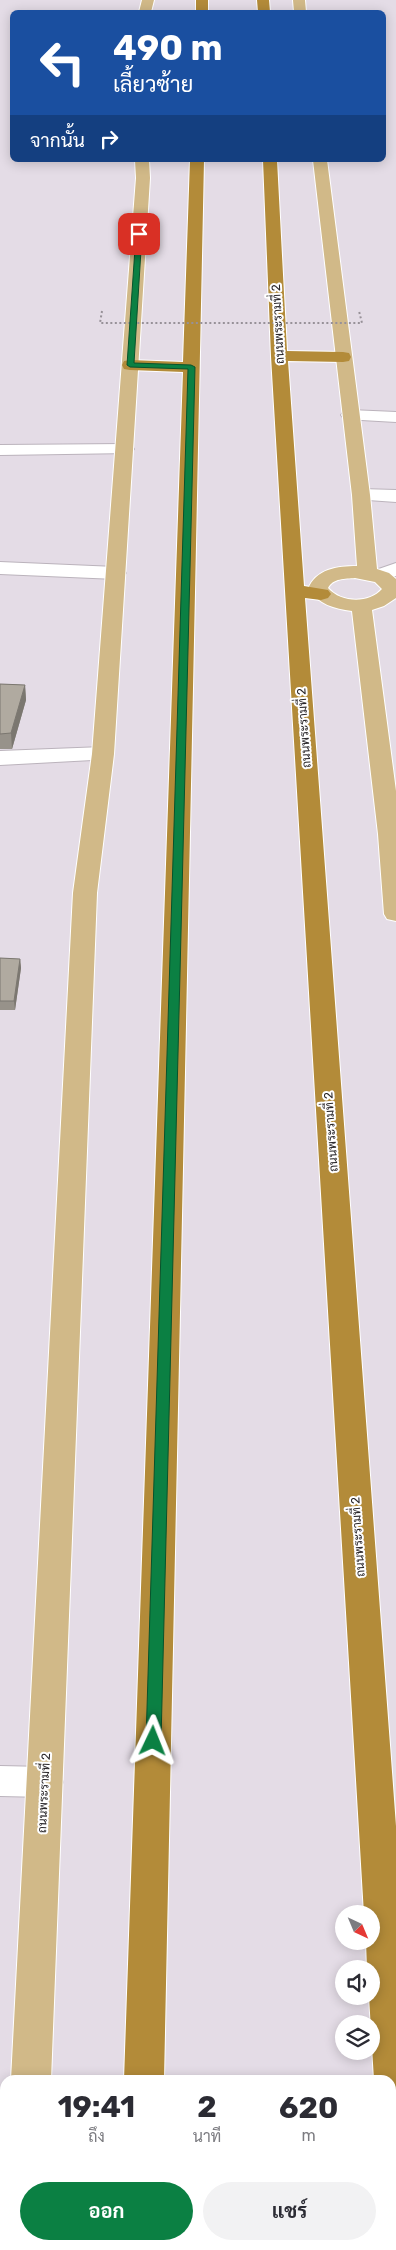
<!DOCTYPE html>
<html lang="th">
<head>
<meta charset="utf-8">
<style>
  :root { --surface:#fff; --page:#f2f2f3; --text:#2b2b33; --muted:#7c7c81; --accent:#0b8043 }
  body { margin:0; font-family:Rubik,Sarabun,sans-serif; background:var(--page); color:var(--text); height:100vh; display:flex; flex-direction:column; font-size:19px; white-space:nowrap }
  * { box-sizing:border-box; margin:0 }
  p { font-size:16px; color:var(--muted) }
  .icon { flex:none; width:28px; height:28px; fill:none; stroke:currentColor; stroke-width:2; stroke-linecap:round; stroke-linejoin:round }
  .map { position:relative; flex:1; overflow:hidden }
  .panel { position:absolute; left:0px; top:2075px; width:396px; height:175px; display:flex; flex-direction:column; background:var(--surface); border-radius:15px 15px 0 0; box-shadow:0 2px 12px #0003 }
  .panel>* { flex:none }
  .guide { position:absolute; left:10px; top:10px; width:376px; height:152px; border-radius:8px; box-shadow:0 2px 12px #0003; background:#1a4fa0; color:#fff; overflow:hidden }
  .needle { width:32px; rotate:136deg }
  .tools { position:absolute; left:335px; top:1905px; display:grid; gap:10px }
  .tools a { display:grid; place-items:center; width:45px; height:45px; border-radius:50%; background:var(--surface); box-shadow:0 2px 12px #0003; font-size:25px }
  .pin { position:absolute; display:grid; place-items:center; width:42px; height:42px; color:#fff; margin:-21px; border-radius:10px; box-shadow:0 2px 8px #0006 }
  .me { position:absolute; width:55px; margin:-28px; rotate:2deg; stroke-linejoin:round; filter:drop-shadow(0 0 4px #0008) }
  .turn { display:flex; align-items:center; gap:18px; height:105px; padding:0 20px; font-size:22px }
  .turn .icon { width:65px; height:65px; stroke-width:2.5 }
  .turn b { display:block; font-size:35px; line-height:42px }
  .then { display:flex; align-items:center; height:48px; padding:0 20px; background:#0003; gap:10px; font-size:19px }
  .eta { display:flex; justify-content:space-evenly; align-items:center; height:85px; text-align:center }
  .eta b { font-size:30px; font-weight:700; line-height:35px }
  .button { display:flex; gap:10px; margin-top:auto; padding:10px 20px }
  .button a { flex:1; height:58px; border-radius:30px; background:var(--accent); color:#fff; font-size:20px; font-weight:700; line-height:58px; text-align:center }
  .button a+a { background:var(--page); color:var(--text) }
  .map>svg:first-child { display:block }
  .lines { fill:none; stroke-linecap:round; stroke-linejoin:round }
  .minor-casing { stroke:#bbb3bc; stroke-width:2 }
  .major-casing { stroke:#fff; stroke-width:2 }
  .highway-casing { stroke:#fff; stroke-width:2 }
  .minor { fill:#fff; fill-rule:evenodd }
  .major { fill:#d1b988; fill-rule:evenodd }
  .highway { fill:#b38b39; fill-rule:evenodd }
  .path-bridge { stroke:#979198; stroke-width:2; stroke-dasharray:2 2.5; stroke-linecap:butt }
  .wall { fill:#97928a }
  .shaded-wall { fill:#7b7770 }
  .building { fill:#b0aaa0; stroke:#7b7770 }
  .route { fill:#0b8043; stroke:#07532c }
  .labels { text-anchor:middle; stroke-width:4; stroke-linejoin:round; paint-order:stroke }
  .street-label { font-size:12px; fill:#292629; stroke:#fff }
</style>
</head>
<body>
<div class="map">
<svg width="396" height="2250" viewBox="0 0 396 2250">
  <rect width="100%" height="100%" fill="#e4dce6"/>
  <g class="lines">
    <defs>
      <path id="minor" d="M350,410l46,2v10l-52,-3 -3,-4 3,-4z
        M125,444l6,1 3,4 -3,4 -131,2v-10z
        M361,489l35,1v12l-42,-3 -2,-4 2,-4z
        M0,562l116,5 7,2 3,4 -3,4 -7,2 -116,-5z
        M396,563v13l-19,6 -7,-2 -3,-4 3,-4z
        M103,747l8,2 3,5 -3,5 -111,6v-14z
        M0,1766l45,1 13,4 5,11 -5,11 -13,4 -45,-1z
        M0,2124h5v40h-5z"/>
      <path id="major" d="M142,0h12l-3,12h-12z
        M293,0h12l1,12h-12z
        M135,160h14l1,18 -36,576 -17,139 -46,1187h-40l62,-1187 19,-139 44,-576z
        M313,160h14l43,335 7,74 12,4 7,6v19l-12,8 -12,4 24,181v130l-9,-2 -3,-5 -6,-80 -26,-223c-18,-2 -33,-7 -44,-22 8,-20 29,-23 49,-23l-5,-71zM355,578l20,4 7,7c-13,15 -41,14 -54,-1 5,-10 17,-9 27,-10z
        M4,2230l1,15h36l-1,5h-40v-11z"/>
      <path id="highway" d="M196,0h12v12h-12z
        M257,0h12l1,12h-12z
        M190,160h14l-40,1920h-40l59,-1708 -53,-2 -6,-1 -2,-4 2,-4 6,-1 53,2z
        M263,160h14l10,191 56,1 6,1 2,4 -2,4 -6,1 -55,-1 16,225 24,4 3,4 -3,4 -7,2 -16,-2 91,1228v298l-5,-2v-42h-17l-5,-84h2v-27h-4l-1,-28h5v-27h-7l-93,-1558z
        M117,2245h44v5h-44z"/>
    </defs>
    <use href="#minor" class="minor-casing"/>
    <use href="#major" class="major-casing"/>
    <use href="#highway" class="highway-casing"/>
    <use href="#minor" class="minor"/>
    <use href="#major" class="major"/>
    <use href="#highway" class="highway"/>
    <path class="path-bridge" d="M102,311l-2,12h262l-3,-12"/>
  </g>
  <path class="wall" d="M0,684l25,1 1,15 -14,49h-12z
    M0,958l20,1 1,9 -6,42h-15z"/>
  <path class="shaded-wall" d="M25,685l1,15 -14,49 -1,-16z
    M20,959l1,9 -6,42 -1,-9z"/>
  <path class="building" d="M0,684l25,1 -14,48 -11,1z
    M0,958l20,1 -6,42h-14z"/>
  <path class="route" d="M139,232l3,2 -8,129 57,2 4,2 -34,1374 -2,5 -6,1 -5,-1 -2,-5 42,-1372 -58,-2 -3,-2 9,-131z"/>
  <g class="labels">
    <g class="street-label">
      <text transform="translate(278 324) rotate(-93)" y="4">ถนนพระรามที่ 2</text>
      <text transform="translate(304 728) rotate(-94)" y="4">ถนนพระรามที่ 2</text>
      <text transform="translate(331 1132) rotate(-94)" y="4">ถนนพระรามที่ 2</text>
      <text transform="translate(358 1537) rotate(-94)" y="4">ถนนพระรามที่ 2</text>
      <text transform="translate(44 1793) rotate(-87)" y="4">ถนนพระรามที่ 2</text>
    </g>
  </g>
</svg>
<div class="tools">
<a><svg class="needle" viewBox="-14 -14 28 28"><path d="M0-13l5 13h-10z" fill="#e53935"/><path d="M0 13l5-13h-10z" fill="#7c7c81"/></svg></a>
<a><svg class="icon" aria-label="sound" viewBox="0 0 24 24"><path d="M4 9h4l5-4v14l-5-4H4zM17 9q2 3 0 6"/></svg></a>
<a><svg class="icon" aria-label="layers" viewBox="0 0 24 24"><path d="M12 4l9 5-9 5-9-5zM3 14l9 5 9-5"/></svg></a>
</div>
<div class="pin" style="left:139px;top:234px;background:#d93025"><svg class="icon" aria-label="arrive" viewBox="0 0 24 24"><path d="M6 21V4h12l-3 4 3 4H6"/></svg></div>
<svg class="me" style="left:153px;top:1741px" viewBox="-20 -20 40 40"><path d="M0-17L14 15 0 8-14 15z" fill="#0b8043" stroke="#fff" stroke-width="4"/></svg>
<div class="guide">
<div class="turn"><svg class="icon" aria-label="left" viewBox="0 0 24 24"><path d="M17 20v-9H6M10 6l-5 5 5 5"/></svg><div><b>490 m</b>เลี้ยวซ้าย</div></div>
<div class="then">จากนั้น<svg class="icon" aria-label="right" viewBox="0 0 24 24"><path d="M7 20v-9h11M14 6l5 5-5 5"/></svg></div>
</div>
<section class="panel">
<div class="eta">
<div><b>19:41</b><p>ถึง</p></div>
<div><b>2</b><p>นาที</p></div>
<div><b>620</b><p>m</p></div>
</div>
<div class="button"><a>ออก</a><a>แชร์</a></div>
</section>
</div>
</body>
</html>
